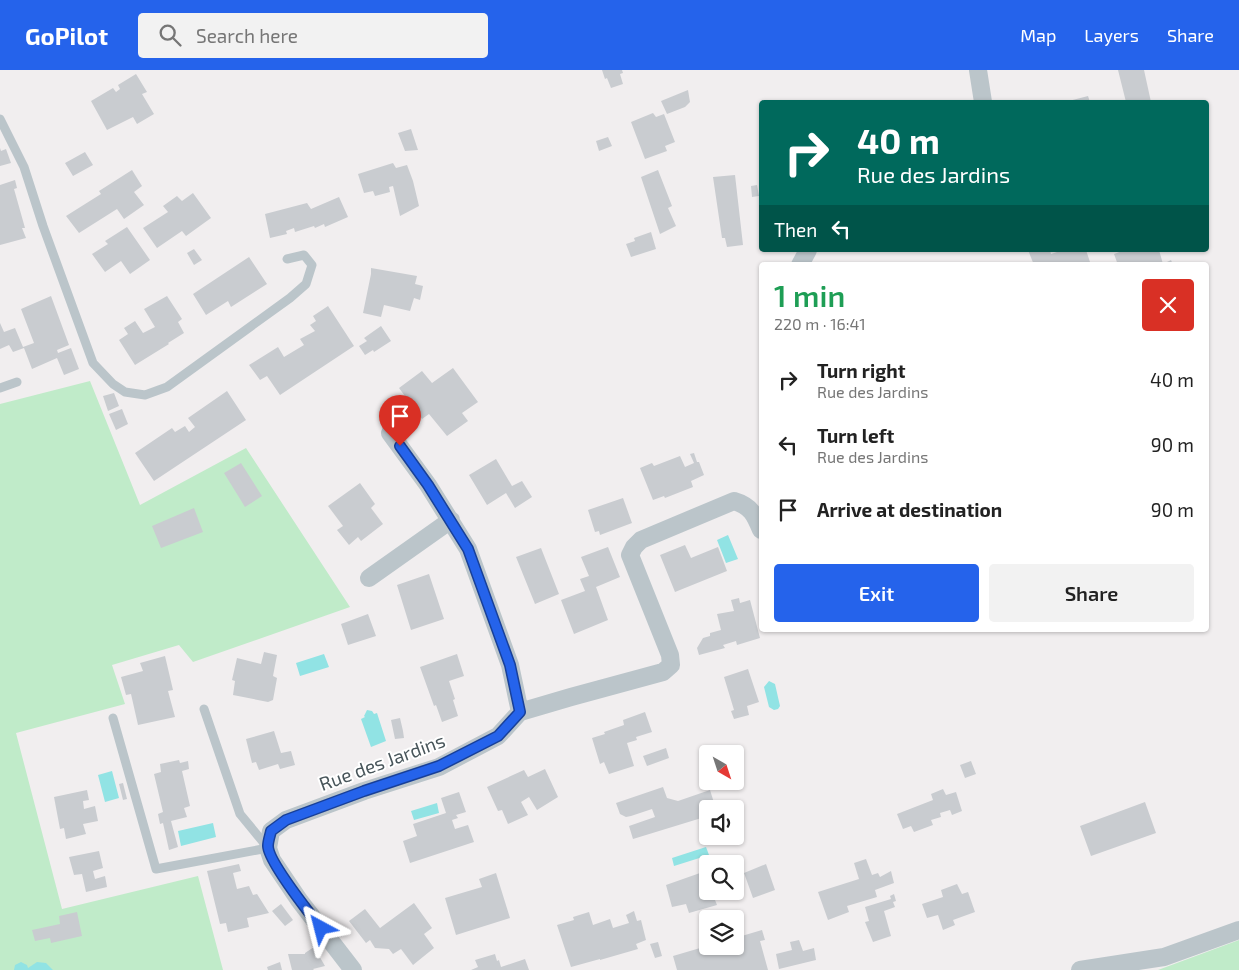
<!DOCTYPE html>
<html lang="en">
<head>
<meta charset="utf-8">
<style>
  :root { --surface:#fff; --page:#f2f2f2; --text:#222; --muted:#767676; --accent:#2563eb }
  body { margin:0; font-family:"Exo 2",sans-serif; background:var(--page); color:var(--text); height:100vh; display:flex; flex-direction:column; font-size:19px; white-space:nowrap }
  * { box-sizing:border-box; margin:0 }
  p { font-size:16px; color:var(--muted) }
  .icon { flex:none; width:28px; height:28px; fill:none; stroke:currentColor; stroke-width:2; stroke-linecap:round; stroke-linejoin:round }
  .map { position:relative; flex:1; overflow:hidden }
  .side { position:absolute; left:759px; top:192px; width:450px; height:370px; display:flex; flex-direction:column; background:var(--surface); border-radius:5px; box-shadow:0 1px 4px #0004 }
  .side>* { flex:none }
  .top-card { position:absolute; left:759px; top:30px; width:450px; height:152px; border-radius:5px; box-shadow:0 1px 4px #0004; background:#00695c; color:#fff; overflow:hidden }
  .needle { width:32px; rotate:141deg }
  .controls { position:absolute; left:699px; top:675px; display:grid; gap:10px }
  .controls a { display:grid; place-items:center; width:45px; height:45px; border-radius:5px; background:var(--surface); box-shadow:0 1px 4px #0004; font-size:25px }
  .pin { position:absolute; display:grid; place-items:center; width:42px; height:42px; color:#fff; margin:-51px -21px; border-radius:50% 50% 50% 0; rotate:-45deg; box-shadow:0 0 5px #0007 }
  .pin .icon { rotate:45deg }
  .me { position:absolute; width:55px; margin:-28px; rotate:322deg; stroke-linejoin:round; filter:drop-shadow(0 0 4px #0008) }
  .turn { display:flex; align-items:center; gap:18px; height:105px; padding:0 15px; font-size:22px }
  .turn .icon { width:65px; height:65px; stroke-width:2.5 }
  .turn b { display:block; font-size:35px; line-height:42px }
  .then { display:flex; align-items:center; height:48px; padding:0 15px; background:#0003; gap:10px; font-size:19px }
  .round { display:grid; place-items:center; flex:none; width:52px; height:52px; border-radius:5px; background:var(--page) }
  .headline { display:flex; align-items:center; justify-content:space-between; height:85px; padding:0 15px }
  h1 { font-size:30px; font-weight:600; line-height:38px; color:#1e9e55 }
  .button { display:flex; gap:10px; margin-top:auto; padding:10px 15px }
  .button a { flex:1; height:58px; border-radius:5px; background:var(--accent); color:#fff; font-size:20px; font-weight:600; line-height:58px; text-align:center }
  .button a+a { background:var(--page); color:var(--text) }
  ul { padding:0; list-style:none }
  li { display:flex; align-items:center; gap:15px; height:65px; padding:0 15px }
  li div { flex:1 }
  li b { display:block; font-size:19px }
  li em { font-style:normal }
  header { display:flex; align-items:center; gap:30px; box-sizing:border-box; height:70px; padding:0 25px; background:var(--accent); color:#fff }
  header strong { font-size:24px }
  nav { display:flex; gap:28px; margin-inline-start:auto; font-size:18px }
  .search { width:350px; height:45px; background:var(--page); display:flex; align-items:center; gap:12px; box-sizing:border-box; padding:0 18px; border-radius:5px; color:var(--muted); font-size:19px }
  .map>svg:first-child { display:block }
  .green { fill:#c0ebc9 }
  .water { fill:#91e3e4 }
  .building { fill:#c9ccd0 }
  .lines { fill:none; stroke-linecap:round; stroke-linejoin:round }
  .service { stroke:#bbc5ca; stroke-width:9 }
  .minor { stroke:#bbc5ca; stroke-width:18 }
  .route-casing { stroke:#184099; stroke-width:12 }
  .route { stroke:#2563eb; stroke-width:9 }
  .labels { text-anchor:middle; stroke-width:4; stroke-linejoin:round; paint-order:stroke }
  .street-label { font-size:19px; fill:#48555a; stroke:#fff }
</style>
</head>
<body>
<header>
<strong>GoPilot</strong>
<div class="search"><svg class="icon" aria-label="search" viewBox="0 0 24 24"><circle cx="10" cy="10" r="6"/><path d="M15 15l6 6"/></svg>Search here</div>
<nav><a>Map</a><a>Layers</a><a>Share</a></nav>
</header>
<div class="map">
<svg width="1239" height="900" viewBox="0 0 1239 900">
  <rect width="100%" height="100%" fill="#f1eeef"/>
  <path class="green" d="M90,311l50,124 106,-57 104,159 -157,55 -14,-17 -67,20 13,39 -109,29 46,176 136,-33 25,94h-223v-566z
    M1239,870v30h-81z"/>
  <path class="water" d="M728,465l10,24 -12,4 -9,-23z
    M324,584l5,13 -29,9 -4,-13z
    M769,611l6,3 5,22 -2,3 -4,1 -5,-3 -5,-20z
    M367,640l5,1 2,3 3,-1 9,28 -15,6 -10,-28 4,-2 -1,-1z
    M112,701l7,27 -14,4 -7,-27z
    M437,733l2,10 -25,7 -3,-9z
    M213,753l3,14 -35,9 -3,-15z
    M706,777l3,8 -35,11 -2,-8z
    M21,892l6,3 1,3 9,-6 9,1 7,7h-39l1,-5z"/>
  <path class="building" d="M602,0h20l1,3 -3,1 3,10 -12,4 -4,-10 -2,1z
    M1118,0h26l7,32h-25z
    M136,4l11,18 -5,2 12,20 -17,10 -4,-7 -26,13 -16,-29 22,-13 3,4 4,-3 -2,-4z
    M688,20l2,12 -5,5 -18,7 -6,-13z
    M1088,26l2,6h-25z
    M653,43l3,4 8,-3 11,28 -10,4 2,5 -22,8 -14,-37z
    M411,59l7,21 -13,1 -7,-18z
    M608,67l4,9 -13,5 -3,-10z
    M0,78l1,3 5,-2 5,14 -11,3z
    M85,82l8,13 -20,11 -8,-13z
    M393,93l3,5 11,-3 6,16 6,25 -19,10 -7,-30 -4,1 1,5 -15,4 -2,-5 -9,2 -6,-19z
    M132,100l10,16 -8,6 10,13 -20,14 -7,-10 -38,24 -13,-17 35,-22 -2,-3z
    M658,100l14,36 -4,2 8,18 -16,8 -19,-57z
    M735,105l8,70 -16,2 -2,-9h-3l-9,-61z
    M15,110l2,8 -3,1 11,39h-3l4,10 -26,7v-60z
    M757,115l2,11 -7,1 -1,-11z
    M193,123l18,25 -25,18 -4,-5 -25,17 -14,-20 25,-16 -5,-6 14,-10 5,5z
    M339,127l9,20 -23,10 -1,-3 -9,4 -1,-2 -19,6 -1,-4 -8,3 1,3 -17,4 -5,-24 42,-11 4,6z
    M127,157l23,33 -20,14 -9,-13 -16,11 -13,-18 16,-10 -3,-3z
    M651,162l5,17 -25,8 -5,-13 9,-3 -1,-3z
    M194,179l8,11 -8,5 -7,-12z
    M1028,180h22l1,4 12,-4h23l5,15h-57z
    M1125,180h34l4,14 8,-4 2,5h-55l-4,-11z
    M249,187l18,27 -36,23 -3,-6 -22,14 -13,-21z
    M371,198l46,8 -2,8 8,2 -3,14 -6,-2 -4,13 -26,-6 -3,12 -18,-4 8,-39z
    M51,226l18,49 -12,5 1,3 13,-5 8,21 -15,6 -7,-17 -25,11 -8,-21 -11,4 -4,-7 -9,4v-26l4,9 11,-4 8,19 11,-4 -13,-34z
    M167,226l15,23 -4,3 6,11 -16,10 1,1 -34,21 -16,-25 9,-6 -4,-6 11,-7 8,12 12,-6 -11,-18z
    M328,236l26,40 -74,49 -13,-19 -7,4 -11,-15 29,-18 6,10 20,-12 -4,-6 15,-8 -5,-6 6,-4 -3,-5z
    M381,256l10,15 -17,11 -1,-2 -8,5 -6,-9 8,-5 -3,-3z
    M453,298l25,34 -16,11 6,8 -21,15 -18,-22 -7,5 -23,-31 23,-17 10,12z
    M227,321l19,29 -92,61 -19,-28 37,-25 3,4 10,-6 4,6 6,-5 -7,-9z
    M114,323l5,13 -11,5 -5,-15z
    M122,339l6,15 -12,6 -7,-16z
    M694,383l3,9h2l5,13 -13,6 2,6 -28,11 -1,-2 -11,4 -13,-32 12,-5 2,3 26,-10 5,11 9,-4 -4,-9z
    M496,389l16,27 10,-5 10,16 -17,11 -9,-15 -19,12 -18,-30z
    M241,393l21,33 -17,11 -21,-34z
    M360,413l15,21 -4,4 12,16 -22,17 -3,-4 -9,8 -12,-15 6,-4 -15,-20z
    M623,428l9,25 -32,12 -1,-4 -4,1 -7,-22z
    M194,438l9,24 -42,16 -9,-22z
    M685,475l6,13 27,-11 9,24 -52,21 -15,-37z
    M608,477l12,30 -24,10 12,33 -34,14 -13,-34 24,-9 -5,-12 9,-3 -8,-19z
    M541,478l18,46 -24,10 -19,-47z
    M429,504l15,45 -33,11 -14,-45z
    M739,528l1,5 10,-3 10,38 -23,7 -1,-4 -13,4 2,3 -26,7 -2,-7 6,-10 7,-2v-3l11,-3 -4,-16 17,-3 -3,-11z
    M368,544l8,22 -28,9 -7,-21z
    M264,582l13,3 -4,21 4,2 -4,22 -5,2 -35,-7 2,-14 -3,-1 5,-22 24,6z
    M457,584l7,22 -15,5 6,18 -2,1 5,16 -16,6 -6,-17 -2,1 -14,-39z
    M165,586l8,34 -5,1 7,26 -37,8 -7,-31 -5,1 -5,-18 22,-6 -3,-8z
    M748,599l11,33 -12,4 2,9 -15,4 -3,-8 3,-1 -10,-33z
    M645,642l7,20 -16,5 1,3 -10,3 7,23 -25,8 -5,-12 -4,2 -8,-26 13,-4 -1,-2 20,-7 -1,-5z
    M400,648l3,13 1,7 -9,1 -4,-19z
    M274,661l7,22 10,-2 4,14 -15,4 -2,-5 -19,6 -3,-8 -4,1 -6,-24z
    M666,678l3,10 -22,8 -4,-10z
    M179,690l1,3 8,-2 1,8 -7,2 8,35 -6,2 3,9 -16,4 7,26 -9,3 -6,-27 -3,1 -2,-10 5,-2 -9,-38 7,-2 -1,-8z
    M971,691l5,13 -11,4 -5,-13z
    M545,699l13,28 -21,13 -8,-13 -8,5 7,13 -20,9 -6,-14 -4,1 -11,-24 37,-17 4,7z
    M123,713l4,16 -4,1 -4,-16z
    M663,717l4,11 11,3 32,-11 6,19h-8v7l-75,23 -4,-13 26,-9 -3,-8 -21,7 -5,1 -6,-3 -4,-11z
    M943,719l3,6 10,-3 6,19 -10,4 -2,-5 -10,3 1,4 -10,3 2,5 -19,7 -3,-6 -8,3 -6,-15 36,-14 -2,-6z
    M87,720l2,10 -6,1 1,8 11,-3 3,15 -15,3 3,10 -20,5 -2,-11 -4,1 -6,-32z
    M459,722l7,20 -10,3 2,3 -6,2 3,9 13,-4 6,17 -64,21 -7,-22 14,-5 -4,-12 33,-11 -5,-15z
    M1145,732l11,31 -65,23 -11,-30z
    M99,781l4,17 -10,3 2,8 10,-3 2,11 -21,5 -4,-18 -8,1 -5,-18z
    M866,789l6,16 6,-2 2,4 11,-6 3,12 -19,7 2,7 -30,9 2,6 -21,8 -10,-28 41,-13 -5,-16z
    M735,792l7,20 -3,4 -4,2z
    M239,794l2,7 -8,2 4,16 12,-3 4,9 4,-1 12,19 -22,5 2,9 -21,5 -2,-9 -6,1 -13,-53z
    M766,794l9,26 -22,8 -9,-25z
    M496,803l14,45 -54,17 -11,-37 37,-11 -3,-8z
    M700,803l1,3 7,-2v17h22l1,4 -16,5 2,5 -28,8 -3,-9 -14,3 -6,-22z
    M957,814l5,10 6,-2 7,20 -22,8 2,5 -12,5 -5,-15 -11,3 -5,-14 21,-7 -2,-7z
    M894,824l2,7 -3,1 2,5 -11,4 7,25 -18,6 -8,-20 4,-1 -4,-14 26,-8 -1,-3z
    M414,833l18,25 -8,6 10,14 -21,17 -12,-16 -8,5 -4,-5 -14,-1 -5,-8 -4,3 -17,-22 16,-12 15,19z
    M281,834l12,16 -8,6 -13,-15z
    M634,841l3,10 4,-1 5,20 -10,4 2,5 -38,11v-1l-29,8 -14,-42 17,-5 -1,-3 16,-5 4,13 17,-6 3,9 16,-5 -3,-8z
    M77,842l5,24 -31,7 -1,-5 -15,3 -3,-11 28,-6 -1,-8z
    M762,860l3,10 -5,1 8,29h-91l-4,-14 34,-10h28v-8z
    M799,870l4,11 11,-3 2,12 -37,9 -3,-15 16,-4 -2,-8z
    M658,872l4,14 -7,2 -5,-14z
    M314,877l11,19 -12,3 1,1h-22l-4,-16h17v-1z
    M495,884l2,7 2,-1 2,7 24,-8 4,11h-58l7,-3 -3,-7z
    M280,892l2,8h-14l-1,-3z"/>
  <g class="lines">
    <path class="service" d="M0,49l24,48 19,59 50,137 20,21 12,8 20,3 22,-8 123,-89 16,-14 6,-19 -8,-10 -17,4
      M0,318l17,-6
      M113,648l43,151 112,-21 -28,-34 -36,-105"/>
    <path class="minor" d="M978,0l5,32
      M800,195l8,-15
      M369,508l82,-58
      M520,642l51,-15 92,-25 8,-7 -1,-10 -40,-100 4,-8 7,-7 93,-39c17,5 21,14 27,29
      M353,900l-54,-70 -27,-40 -4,-12 3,-17 15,-11 78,-29 75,-24 59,-31 22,-24 -10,-47 -42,-116 -40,-64 -38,-52
      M1080,900l84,-13 75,-27"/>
  </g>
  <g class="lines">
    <defs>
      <path id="route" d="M321,858c-11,-14 -53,-67 -53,-82 0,-5 2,-10 3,-15l15,-11 78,-29 75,-25 59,-30 22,-24 -10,-47 -42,-116 -40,-64 -28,-39"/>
    </defs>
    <use href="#route" class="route-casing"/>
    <use href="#route" class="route"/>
  </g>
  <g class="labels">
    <g class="street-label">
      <text transform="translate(382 692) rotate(-20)" y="7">Rue des Jardins</text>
    </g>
  </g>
</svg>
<div class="controls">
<a><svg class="needle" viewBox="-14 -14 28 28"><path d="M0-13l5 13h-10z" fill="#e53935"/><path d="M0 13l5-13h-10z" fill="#767676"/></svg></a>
<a><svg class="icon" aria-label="sound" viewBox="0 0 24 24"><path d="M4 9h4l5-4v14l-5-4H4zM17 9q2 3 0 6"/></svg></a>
<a><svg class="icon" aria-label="search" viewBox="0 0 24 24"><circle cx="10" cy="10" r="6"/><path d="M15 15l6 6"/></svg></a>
<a><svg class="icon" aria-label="layers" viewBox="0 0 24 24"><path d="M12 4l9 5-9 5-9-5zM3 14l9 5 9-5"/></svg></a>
</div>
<div class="pin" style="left:400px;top:376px;background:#d93025"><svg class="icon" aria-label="arrive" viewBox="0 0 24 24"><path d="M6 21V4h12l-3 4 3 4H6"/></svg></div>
<svg class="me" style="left:321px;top:858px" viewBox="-20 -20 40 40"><path d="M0-17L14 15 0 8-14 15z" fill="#2563eb" stroke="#fff" stroke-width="4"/></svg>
<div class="top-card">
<div class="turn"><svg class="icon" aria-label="right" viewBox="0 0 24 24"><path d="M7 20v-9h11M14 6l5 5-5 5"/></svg><div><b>40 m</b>Rue des Jardins</div></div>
<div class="then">Then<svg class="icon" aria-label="left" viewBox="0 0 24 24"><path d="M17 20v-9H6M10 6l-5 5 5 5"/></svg></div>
</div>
<section class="side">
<div class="headline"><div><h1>1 min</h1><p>220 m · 16:41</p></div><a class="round" style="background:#d93025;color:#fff"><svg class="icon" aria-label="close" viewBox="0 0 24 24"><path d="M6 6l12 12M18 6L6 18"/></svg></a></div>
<ul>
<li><svg class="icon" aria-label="right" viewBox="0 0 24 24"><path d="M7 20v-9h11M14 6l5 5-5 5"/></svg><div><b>Turn right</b><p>Rue des Jardins</p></div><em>40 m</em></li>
<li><svg class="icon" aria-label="left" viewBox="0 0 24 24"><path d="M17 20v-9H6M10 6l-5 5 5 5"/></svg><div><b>Turn left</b><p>Rue des Jardins</p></div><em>90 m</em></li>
<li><svg class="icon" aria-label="arrive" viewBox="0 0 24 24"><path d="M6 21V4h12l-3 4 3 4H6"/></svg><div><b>Arrive at destination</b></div><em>90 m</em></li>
</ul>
<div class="button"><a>Exit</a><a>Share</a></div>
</section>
</div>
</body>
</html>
